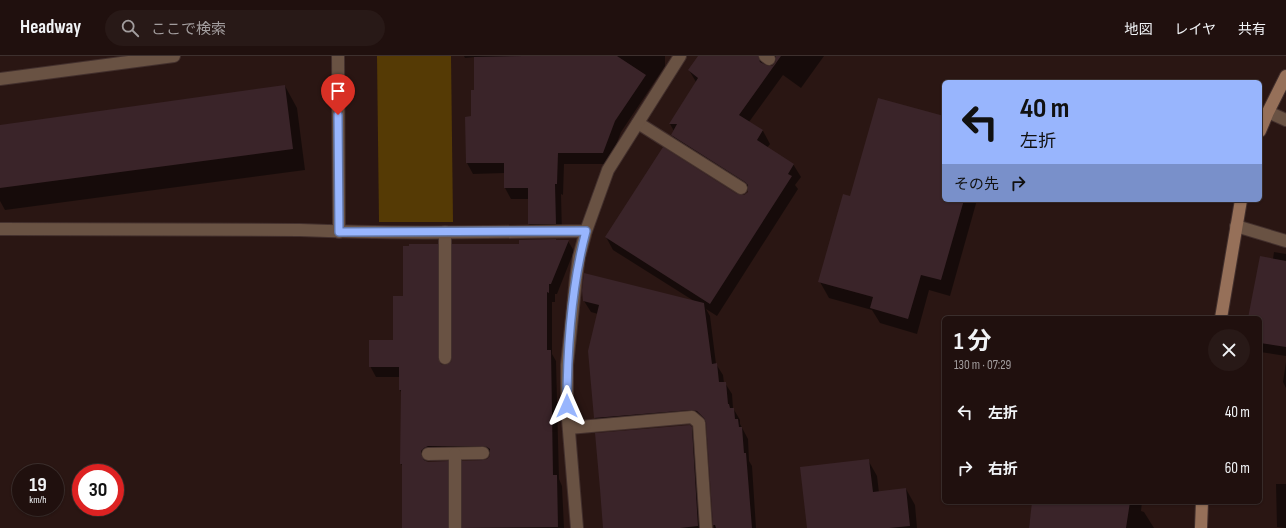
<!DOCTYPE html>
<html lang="ja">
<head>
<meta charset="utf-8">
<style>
  :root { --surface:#20100e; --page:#281917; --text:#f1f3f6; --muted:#a29d9e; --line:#3d302e }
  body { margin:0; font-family:"Sofia Sans Condensed","Noto Sans JP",sans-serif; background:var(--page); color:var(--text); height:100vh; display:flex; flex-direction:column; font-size:15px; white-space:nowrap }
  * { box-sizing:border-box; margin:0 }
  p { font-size:13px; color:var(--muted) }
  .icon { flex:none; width:22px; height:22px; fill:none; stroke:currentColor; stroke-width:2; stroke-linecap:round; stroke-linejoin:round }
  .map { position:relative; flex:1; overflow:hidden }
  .details { position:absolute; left:942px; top:260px; width:320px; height:188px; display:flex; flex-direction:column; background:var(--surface); border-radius:6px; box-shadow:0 1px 3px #0004,0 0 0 1px var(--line) }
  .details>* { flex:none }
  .guide { position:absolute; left:942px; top:24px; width:320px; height:122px; border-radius:6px; box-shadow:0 1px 3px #0004,0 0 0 1px var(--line); background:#98b5fd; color:#111; overflow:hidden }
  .speed { position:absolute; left:12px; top:408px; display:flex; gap:8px; font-size:20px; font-weight:700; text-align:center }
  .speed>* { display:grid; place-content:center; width:52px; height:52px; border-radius:50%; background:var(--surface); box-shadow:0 1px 3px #0004,0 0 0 1px var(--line); line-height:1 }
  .speed small { font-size:10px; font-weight:400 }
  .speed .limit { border:6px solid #d22; background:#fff; color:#111 }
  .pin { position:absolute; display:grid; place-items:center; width:34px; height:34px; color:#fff; margin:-41px -17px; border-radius:50% 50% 50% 0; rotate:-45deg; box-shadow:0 0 4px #0007 }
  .pin .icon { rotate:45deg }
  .me { position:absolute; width:44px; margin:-22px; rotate:0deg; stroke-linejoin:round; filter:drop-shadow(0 0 3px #0008) }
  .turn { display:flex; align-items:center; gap:14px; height:84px; padding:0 12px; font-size:18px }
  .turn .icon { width:52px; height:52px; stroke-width:2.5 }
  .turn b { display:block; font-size:28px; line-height:34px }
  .then { display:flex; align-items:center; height:38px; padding:0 12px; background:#0003; gap:8px; font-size:15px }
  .round { display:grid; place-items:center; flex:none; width:42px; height:42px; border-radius:21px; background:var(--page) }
  .headline { display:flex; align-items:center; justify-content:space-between; height:68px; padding:0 12px }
  h1 { font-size:24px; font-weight:700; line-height:30px }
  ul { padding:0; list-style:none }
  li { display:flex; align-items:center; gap:12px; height:56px; padding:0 12px }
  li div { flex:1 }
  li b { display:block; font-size:15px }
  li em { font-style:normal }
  header { display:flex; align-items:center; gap:24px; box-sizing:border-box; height:56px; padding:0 20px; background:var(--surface); border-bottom:1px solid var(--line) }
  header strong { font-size:19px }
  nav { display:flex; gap:22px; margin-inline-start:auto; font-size:14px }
  .search { width:280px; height:36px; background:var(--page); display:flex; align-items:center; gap:10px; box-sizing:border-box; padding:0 14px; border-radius:22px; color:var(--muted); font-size:15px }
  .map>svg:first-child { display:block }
  .green { fill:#553a05 }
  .shadow { fill:#0007; fill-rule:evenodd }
  .building { fill:#3a2429 }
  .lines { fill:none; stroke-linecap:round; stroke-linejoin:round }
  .lane-casing { stroke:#43302d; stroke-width:14 }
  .street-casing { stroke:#43302d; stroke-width:14 }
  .secondary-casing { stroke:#43302d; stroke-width:14 }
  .lane { stroke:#695243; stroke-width:12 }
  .street { stroke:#695243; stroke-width:12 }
  .secondary { stroke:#967059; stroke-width:12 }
  .route-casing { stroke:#6376a4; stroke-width:10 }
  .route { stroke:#98b5fd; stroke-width:7 }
</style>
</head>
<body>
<header>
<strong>Headway</strong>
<div class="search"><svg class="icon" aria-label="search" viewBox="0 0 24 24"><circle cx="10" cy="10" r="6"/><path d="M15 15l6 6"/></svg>ここで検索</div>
<nav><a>地図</a><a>レイヤ</a><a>共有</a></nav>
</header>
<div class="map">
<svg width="1286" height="472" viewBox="0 0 1286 472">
  <rect width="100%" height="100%" fill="#2a1613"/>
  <path class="green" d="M377,0h74l2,166h-74z"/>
  <path class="shadow" d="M464,0h201v10l-44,66 -12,32h-45l-1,31 -2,-1 1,40 -27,1 -6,-11v-25h-18l-6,-11v-15l-32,1 -6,-11 8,-72v-34l-10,1z
    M700,0h124l-23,32 -18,-13 -34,47 14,9 7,13 -3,4 26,16 8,13 -6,8 3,4 -81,127 -11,-7 4,7 6,48 7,11 1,8h1l7,11 1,14 7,12v4l8,15 1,22 3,5 4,62h-42l-6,-103 -4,-2 -5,-2 -98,8 -6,-11 -6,-67 9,-37 -7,-2 -7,-11h110l-81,-51 -7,-13 131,-42 7,1 5,-4v-1l-70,-44 -7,-12 2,-4 -4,-7 26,-42 -7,-12zM773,5l3,1 -1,3 -7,3 -3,-2 1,-2z
    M285,30l12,22 8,62 -300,40 -5,-9v-75z
    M944,61v83h33l-27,96 -21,-6 -12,44 -37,-11 -8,-13 -43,-12 -9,-16 31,-85z
    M556,185h12l6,10 -17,43h-2v8h-3v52l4,7 3,118 3,7 2,42h-101l1,-66 24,-2 3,-4 -1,-1 -56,1 -4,2 -4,4h21l6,10v56h-50v-61l-2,-3v-72l-1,-2v-13h-24l-6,-11 24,-25 10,-44 33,-52 6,11v110l9,-3 68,-118z
    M1274,196l12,2v102l-26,-4v-34h-14l1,-1h2l24,-58z
    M1286,306v26l-3,-6z
    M691,371l7,12 6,89h-100z
    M868,404l9,16 2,17 27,-4 9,16 2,23h-109z
    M1276,428h10v44l-9,-1z
    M1033,446h109l-1,9 3,1 10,16h-125z"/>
  <path class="building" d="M523,0h94l29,19 -31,46 -12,32h-45l-1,31h-2l1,40h-28v-36h-24v-25h-38l-1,-46 6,-1v-26h3v-33z
    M698,0h60l2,6 8,4h4l3,-3 1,-3v-4h5l-42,59 24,15 -6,10 37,24 -6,10 4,2 -82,128 -105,-67 58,-90 74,47 7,1 4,-3v-7l-3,-3 -74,-47 6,-11h-8l29,-46 -10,-8z
    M285,29l8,64 -293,39v-63z
    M878,42l66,18v84h20l-23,80 -20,-5 -13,44 -38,-11 3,-11 -55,-15 25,-88 7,2z
    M556,183v1h13l-18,44h-2v9l-2,-1v58h4l2,125h4l1,52 -96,1v-67l21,-1 4,-1 3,-3v-7l-3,-2 -4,-1h-55l-4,2 -3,3v4l3,5 4,2 20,-1v67h-46v-64h-2l1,-74h-2v-23h-30v-27h24v-44h10v-50h6v-2h29v114l3,6 4,1 6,-3 1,-4v-114h67v-4z
    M1260,200l26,5v86l-26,-4v-25h-12z
    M584,217l120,30 8,61 5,-1 2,19h7l2,22h1l1,4h4l1,11h3l1,8h3l2,26h2l6,75h-36l-1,-3h-2l-7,-103 -2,-4 -7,-7 -6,-1 -97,8 -6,-67 11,-46 -16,-4 -1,-11z
    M690,369l2,2 6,99 -18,2h-77l-3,-39 -5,-56z
    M869,403l4,33 33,-4 4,38 -21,2h-82l-7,-61z
    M1032,446h98l-4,26h-97z"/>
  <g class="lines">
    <defs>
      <path id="lane" d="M338,0l1,176
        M765,0l4,3
        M0,23l174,-23
        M638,67l103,65
        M445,302v-126
        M428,398l55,-1"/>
      <path id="street" d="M1268,56l18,8
        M1236,170l50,15
        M0,173l300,1c95,4 191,2 286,1
        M569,372l123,-11 7,6 7,105
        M455,398v74
        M577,472l-10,-121v-42l9,-87 3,-21 7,-26 22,-61 72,-114"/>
      <path id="secondary" d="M1260,75l8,-19 18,-36
        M1221,262l20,-118
        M1201,472l1,-26"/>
    </defs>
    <use href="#lane" class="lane-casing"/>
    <use href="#street" class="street-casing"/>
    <use href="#secondary" class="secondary-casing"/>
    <use href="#lane" class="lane"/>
    <use href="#street" class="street"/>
    <use href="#secondary" class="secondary"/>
  </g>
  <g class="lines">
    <defs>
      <path id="route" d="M338,59l1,117 247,-1c-15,57 -19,117 -19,175"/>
    </defs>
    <use href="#route" class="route-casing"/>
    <use href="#route" class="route"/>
  </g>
</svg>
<div class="speed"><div>19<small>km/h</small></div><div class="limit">30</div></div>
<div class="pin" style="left:338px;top:59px;background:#d93025"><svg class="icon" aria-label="arrive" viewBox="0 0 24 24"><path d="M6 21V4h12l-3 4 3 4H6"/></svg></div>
<svg class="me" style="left:567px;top:350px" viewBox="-20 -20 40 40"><path d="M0-17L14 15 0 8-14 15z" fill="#98b5fd" stroke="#fff" stroke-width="4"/></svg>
<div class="guide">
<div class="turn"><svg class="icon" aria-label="left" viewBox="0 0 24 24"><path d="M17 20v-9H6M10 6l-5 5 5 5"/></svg><div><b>40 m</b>左折</div></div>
<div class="then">その先<svg class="icon" aria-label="right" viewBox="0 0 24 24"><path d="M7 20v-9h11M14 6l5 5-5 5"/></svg></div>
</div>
<section class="details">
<div class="headline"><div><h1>1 分</h1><p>130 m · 07:29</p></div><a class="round"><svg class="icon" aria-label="close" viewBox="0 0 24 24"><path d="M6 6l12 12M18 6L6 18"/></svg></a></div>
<ul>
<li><svg class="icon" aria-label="left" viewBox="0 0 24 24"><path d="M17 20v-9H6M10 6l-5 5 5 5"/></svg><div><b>左折</b></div><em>40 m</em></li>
<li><svg class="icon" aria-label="right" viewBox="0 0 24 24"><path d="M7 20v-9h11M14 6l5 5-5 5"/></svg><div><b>右折</b></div><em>60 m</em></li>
</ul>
</section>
</div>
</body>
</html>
